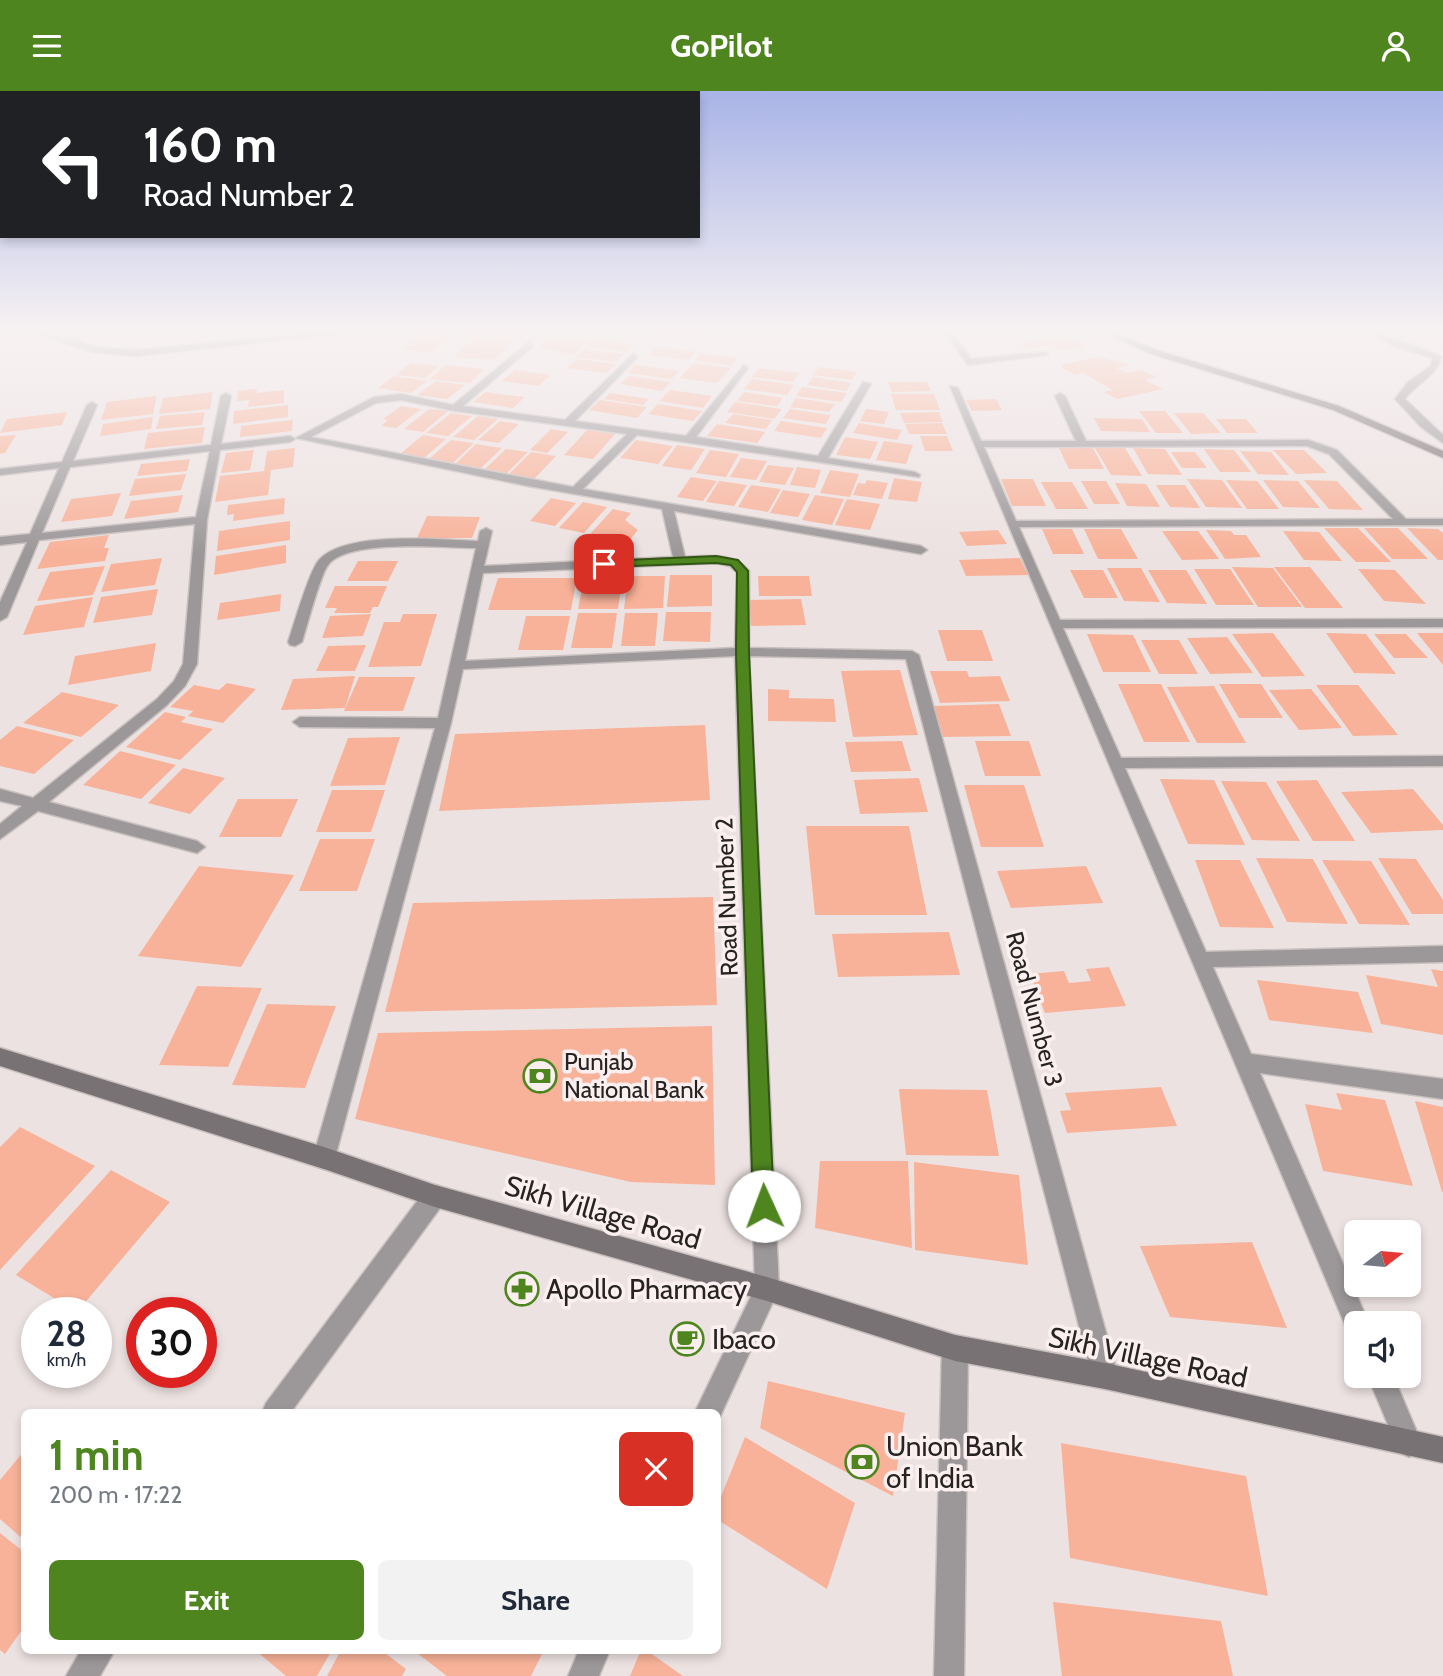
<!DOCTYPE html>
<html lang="en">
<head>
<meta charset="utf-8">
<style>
  :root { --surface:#fff; --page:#f2f2f3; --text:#1f2937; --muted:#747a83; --accent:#4f851f }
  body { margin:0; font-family:Cabin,sans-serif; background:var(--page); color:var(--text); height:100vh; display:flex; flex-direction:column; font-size:26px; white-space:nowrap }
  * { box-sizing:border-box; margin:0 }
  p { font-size:23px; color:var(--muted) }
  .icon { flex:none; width:38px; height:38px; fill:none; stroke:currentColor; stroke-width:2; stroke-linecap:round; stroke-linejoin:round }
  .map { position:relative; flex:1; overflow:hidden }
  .details { position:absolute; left:21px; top:1318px; width:700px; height:245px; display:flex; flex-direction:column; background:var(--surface); border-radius:10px; box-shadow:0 4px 10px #0003 }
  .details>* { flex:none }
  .top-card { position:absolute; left:0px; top:0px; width:700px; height:147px; box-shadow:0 4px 10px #0003; background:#202124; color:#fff; overflow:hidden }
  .needle { width:46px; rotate:74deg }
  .buttons { position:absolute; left:1344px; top:1129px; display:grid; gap:14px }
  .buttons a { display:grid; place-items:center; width:77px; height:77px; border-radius:10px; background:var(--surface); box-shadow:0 4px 10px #0003; font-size:35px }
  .speed { position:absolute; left:21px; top:1206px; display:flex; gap:14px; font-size:35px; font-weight:700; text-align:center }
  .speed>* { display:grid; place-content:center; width:91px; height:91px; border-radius:50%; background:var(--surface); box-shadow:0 4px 10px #0003; line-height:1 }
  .speed small { font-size:18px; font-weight:400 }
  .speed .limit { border:10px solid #d22; background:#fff; color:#111 }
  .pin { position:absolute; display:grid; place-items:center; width:60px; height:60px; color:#fff; margin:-30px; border-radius:14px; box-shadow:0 4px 10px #0006 }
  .me { position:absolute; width:77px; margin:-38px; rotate:358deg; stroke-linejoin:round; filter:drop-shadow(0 0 5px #0008) }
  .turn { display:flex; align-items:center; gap:24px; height:147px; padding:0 28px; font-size:32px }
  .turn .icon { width:91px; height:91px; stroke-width:2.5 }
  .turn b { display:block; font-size:49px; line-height:60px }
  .round { display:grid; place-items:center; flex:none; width:74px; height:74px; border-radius:10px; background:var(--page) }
  .summary { display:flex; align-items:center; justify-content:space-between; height:119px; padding:0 28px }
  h1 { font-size:42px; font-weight:700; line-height:52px; color:var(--accent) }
  .cta { display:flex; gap:14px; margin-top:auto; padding:14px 28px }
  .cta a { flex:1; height:80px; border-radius:10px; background:var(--accent); color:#fff; font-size:28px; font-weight:700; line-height:80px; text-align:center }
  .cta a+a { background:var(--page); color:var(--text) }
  header { display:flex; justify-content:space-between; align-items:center; height:91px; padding:0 28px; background:var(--accent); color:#fff; font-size:32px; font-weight:700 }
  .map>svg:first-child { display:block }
  .building { fill:#f8b299 }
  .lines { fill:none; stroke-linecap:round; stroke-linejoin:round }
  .lane-casing { stroke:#c9c0c0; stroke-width:3 }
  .street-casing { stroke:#c9c0c0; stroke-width:3 }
  .secondary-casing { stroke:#c9c0c0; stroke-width:3 }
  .lane { fill:#9c9799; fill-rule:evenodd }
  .street { fill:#9c9799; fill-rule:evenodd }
  .secondary { fill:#797275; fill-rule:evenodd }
  .route { fill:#4f851f; stroke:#335614; stroke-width:2 }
  .labels { text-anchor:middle; stroke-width:7; stroke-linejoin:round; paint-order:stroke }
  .street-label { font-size:24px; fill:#272323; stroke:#fbefef }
  .poi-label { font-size:24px; fill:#272323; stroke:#fbefef; text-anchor:start }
  .near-street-label { font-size:28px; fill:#272323; stroke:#fbefef }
  .near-poi-label { font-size:28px; fill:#272323; stroke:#fbefef; text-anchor:start }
</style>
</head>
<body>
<header><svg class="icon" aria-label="menu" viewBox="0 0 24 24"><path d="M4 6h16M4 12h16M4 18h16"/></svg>GoPilot<svg class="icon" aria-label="person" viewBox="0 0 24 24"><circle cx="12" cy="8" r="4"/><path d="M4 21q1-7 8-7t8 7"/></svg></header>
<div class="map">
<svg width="1443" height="1585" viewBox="0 0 1443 1585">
  <rect width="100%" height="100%" fill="#ede2e2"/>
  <path class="building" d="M419,241h2l31,3 -22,17 -28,-2z
    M474,241h21l-9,8 26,2 -18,18 -40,-3 18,-18 8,1 -13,-2z
    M502,241h23l-9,9 -21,-2z
    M652,241h56v4h-57z
    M554,244l36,5 -17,15 -34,-8z
    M1067,245l19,11 -25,3 -8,-5 -27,4 -9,-5z
    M596,248l39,5 -8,8 -40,-5z
    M657,256l39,5 -7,8 -40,-5z
    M585,258l39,5 -9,8 -39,-5z
    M701,262l37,5 -7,7 -37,-5z
    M1098,266l32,8 -13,3 10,5 15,-3 14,7 -11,3 18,9 -46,10 -13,-7 9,-2 -30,-17 -8,2 -13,-7 2,-4z
    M577,268l39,5 -9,9 -40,-5z
    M411,272l28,3 -14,12 -29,-3z
    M694,272l37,5 -14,15 -37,-5z
    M445,274l39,4 -14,14 -40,-4z
    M635,274l44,6 -8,8 -44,-6z
    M818,276l39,5 -5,8 -39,-5z
    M759,277l40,5 -6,9 -41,-5z
    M515,279l36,5 -13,11 -36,-5z
    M394,285l33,5 -16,12 -33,-5z
    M629,285l42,6 -9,9 -42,-7z
    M813,286l38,6 -5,8 -39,-6z
    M752,288l42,6 -7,10 -43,-6z
    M436,290l29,4 -18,14 -30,-4z
    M888,291h39l4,9 -39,1z
    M802,296l45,6 -6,9 -45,-6z
    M257,298l-1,4 28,-3v13l-36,4 1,-7 -12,1 1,-10z
    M670,299l42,6 -9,12 -44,-7z
    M213,301l-3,17 -51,5 4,-16z
    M485,301l40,5 -12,11 -40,-6z
    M744,301l39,6 -6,8 -40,-5z
    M610,302l39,6 -6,6 -39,-6z
    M891,303h43l6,16h-44z
    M157,305l-4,18 -52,6 6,-18z
    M796,307l39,6 -6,8 -39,-5z
    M996,308l6,11 -30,1 -6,-11z
    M600,309l47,7 -10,11 -48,-8z
    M735,311l47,7 -8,10 -47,-7z
    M658,313l44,7 -9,10 -45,-7z
    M288,314v12l-55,7 1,-13z
    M401,315l20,3 -25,19 -15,-2 7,-6 -5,-1z
    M429,318l19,2 -25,21 -19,-3z
    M790,318l41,6 -5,9 -43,-6z
    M866,318l23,3 -5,12 -24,-3z
    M1139,320h26l18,22h-27z
    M67,321l-5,13 -62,8 7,-14z
    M205,321l-3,13 -46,4 4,-13z
    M939,321l4,10 -39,1 -4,-10z
    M451,322l21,3 -24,20 -22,-3z
    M1174,322h29l18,20 -30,1z
    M733,323l39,6 -6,9 -41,-6z
    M478,325l20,3 -24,21 -21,-3z
    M153,326l-2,12 -51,7 3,-12z
    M1094,327l48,1 8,13 -49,-1z
    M1216,328h30l12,14h-31z
    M293,329l-1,11 -52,6 1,-11z
    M500,330l19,3 -20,19 -21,-3z
    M781,330l46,7 -6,10 -47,-7z
    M859,332l43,7 -5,10 -44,-7z
    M942,332l5,11h-38l-4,-10z
    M717,333l48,8 -8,11 -50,-7z
    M205,336l-3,16 -58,6 4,-16z
    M551,338l17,3 -21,21 -17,-3z
    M587,339l28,4 -22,25 -29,-4z
    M16,344l-11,18 -5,1v-18z
    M423,344l23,4 -22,19 -24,-4z
    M920,345h27l6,15h-28z
    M845,346l33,5 -8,17 -34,-4z
    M451,349l23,3 -21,20 -24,-4z
    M636,349l37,6 -15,18 -38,-6z
    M884,350l29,4 -7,19 -30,-4z
    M476,353l26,4 -22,21 -26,-4z
    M677,354l28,4 -14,21 -29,-4z
    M295,357l-2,19 -22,3 -3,25 -53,7 5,-26 44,-5 3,-20z
    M1059,357h34l11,21h-35z
    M1095,357h30l17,28 -31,-1z
    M1133,357l32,1 17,26 -34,-1z
    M506,358l22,3 -21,21 -22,-4z
    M1204,358l30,1 17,22h-31z
    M254,359l-4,20 -29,3 5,-20z
    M710,359l29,4 -13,23 -30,-4z
    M1273,359h31l23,23 -31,1z
    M1240,360l31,1 18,23 -31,-1z
    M531,361l25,4 -22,23 -26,-4z
    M1171,361h24l12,16h-25z
    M741,367l26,3 -11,19 -26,-3z
    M190,368l-3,12 -50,5 4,-12z
    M768,374l26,3 -9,17 -26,-3z
    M797,376l24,3 -6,18 -25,-3z
    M830,379l29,4 -9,23 -30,-4z
    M186,383l-5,16 -52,6 6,-17z
    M691,386l26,4 -14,20 -26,-4z
    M894,387l28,4 -5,20 -29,-3z
    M1001,388h32l13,27h-34z
    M1187,388l35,1 20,28 -36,-1z
    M867,389l21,3 -6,16 -29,-4 5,-12 7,1z
    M1226,389l31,1 22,28h-32z
    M1263,389l35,1 22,27 -37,-1z
    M1304,389l33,1 26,29 -34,-1z
    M719,390l28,4 -13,21 -28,-4z
    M1081,390h25l14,23h-26z
    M1041,391h31l16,27h-32z
    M1115,392l31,1 14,23 -33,-1z
    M751,394l30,4 -13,23 -30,-5z
    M1156,394h29l15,23 -30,-1z
    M783,399l27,4 -12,23 -28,-4z
    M121,402l-9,23 -51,6 10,-23z
    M183,404l-5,17 -54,7 7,-18z
    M815,404l29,4 -12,26 -30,-5z
    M285,407l-1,16 -51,7 1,-7 -7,1 1,-10z
    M551,407l25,5 -21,23 -25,-5z
    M847,408l33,5 -10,26 -35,-5z
    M583,411l24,5 -23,26 -25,-5z
    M613,418l18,4 -6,7 13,10 -10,12 -38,-8z
    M427,425l53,1 -8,21h-55z
    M290,430v19l-73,11 2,-20z
    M1324,437h34l33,34h-35z
    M1364,437h34l30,31h-36z
    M1407,437l31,1 5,4v27h-5z
    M1042,438h30l12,25h-31z
    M1084,438h37l17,30h-40z
    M998,439l9,14 -40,2 -8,-14z
    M1206,439l25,1 3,4h12l15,22 -36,2z
    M1162,440h36l21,28 -37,1z
    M1283,440l36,1 23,29 -38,-1z
    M109,444l-5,13h5l-4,13 -68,8 13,-27z
    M286,454v18l-72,12 2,-19z
    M162,467l-7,27 -54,7 10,-28z
    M1020,467l8,17 -62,1 -7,-16z
    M358,470h40l-10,20h-41z
    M105,475l-12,29 -56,6 13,-29z
    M1232,476l41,1 29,39h-44z
    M1274,476h36l33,41h-38z
    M1107,477h34l19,34 -36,-1z
    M1194,478h36l24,36h-38z
    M1358,478l37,1 31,34 -42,-3z
    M1070,479h33l15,28h-34z
    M1148,479h38l21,34 -40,-1z
    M585,482h38l-5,36h-40z
    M670,484h42v31l-45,1z
    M628,485h37l-2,32 -39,1z
    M758,485h51l3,20h-53z
    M498,487h79l-6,32h-83z
    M335,495h52l-9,21h-5l-3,6h-36l3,-5h-12z
    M158,498l-6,26 -59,8 8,-26z
    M281,503l-1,17 -63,9 3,-17z
    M93,506l-9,30 -61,8 12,-29z
    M801,508l5,26 -55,1 -3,-26z
    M666,521h45l-1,30 -47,-1z
    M578,522h39l-5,35h-41z
    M625,522h33l-3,33h-34z
    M371,523l-8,22 -41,2 8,-22z
    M403,523h34l-16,52 -53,1 16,-45h16z
    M526,525h44l-7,34h-45z
    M938,539h44l11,31h-46z
    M1273,542l32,43 -43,1 -30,-43z
    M1326,542l40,1 30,40 -42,-1z
    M1417,542h26v32z
    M1087,543l46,1 18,37h-48z
    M1374,543h32l22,24h-34z
    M1227,546l26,36 -43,1 -23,-36z
    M1141,549h38l19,34h-39z
    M156,552l-5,28 -83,14 7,-29z
    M366,554l-11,26h-39l12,-25z
    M900,579l18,65 -65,2 -12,-66z
    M930,580h37l2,6 31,-1 10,25 -70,2z
    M355,585l-10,32 -64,2 12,-31z
    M359,586h56l-12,34h-59z
    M227,592l29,6 -33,34 -35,-7 5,-5 -23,-4 24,-22 25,5z
    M1118,593h43l29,58h-46z
    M1219,593h42l22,34h-44z
    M1316,594h42l40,50 -45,1z
    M1214,595l32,57h-49l-30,-56z
    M768,598l21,1v8l45,1 2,23 -68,-1z
    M1311,598l31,39 -43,2 -30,-40z
    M62,601l57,13 -38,32 -58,-14z
    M999,613l12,32 -68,1 -9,-31z
    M165,621l21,5 -5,5 32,7 -33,31 -54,-13z
    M705,634l5,75 -271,11 16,-77z
    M17,635l57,14 -40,34 -34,-8v-26z
    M400,646l-15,48 -55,1 18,-48z
    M902,650l9,30 -60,1 -6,-30z
    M975,650h54l12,35h-56z
    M120,660l56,14 -35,34 -58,-14z
    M183,677l42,10 -35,36 -42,-11z
    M919,687l9,34 -68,2 -6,-34z
    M1160,688l54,1 31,65 -57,-1z
    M1317,689l38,61h-42l-37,-60z
    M1221,690l45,1 34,59 -48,-1z
    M964,694h60l20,62h-63z
    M1413,698l30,36v5l-72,3 -30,-41z
    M332,699h53l-14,42h-55z
    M238,708h60l-17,38h-62z
    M806,735h103l18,89h-112z
    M320,748h55l-18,52h-58z
    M1256,767l57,1 35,65 -61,-2z
    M1378,767l38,1 27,41v14h-31z
    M1195,769h45l34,68 -54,-1z
    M1322,769l49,1 39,64 -51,-1z
    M199,775l95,9 -53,92 -103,-11z
    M1086,775l17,37 -92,5 -14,-37z
    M713,806l4,108 -332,7 28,-109z
    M949,841l11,43 -122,2 -6,-43z
    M1109,876l17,39 -81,7 -15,-39 34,-3 5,12 22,-2 -5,-12z
    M1431,878l12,2v64l-62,-11 -15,-49 72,12z
    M1257,889l101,12 15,41 -104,-13z
    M197,895l65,2 -34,79 -69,-2z
    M267,913l69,2 -31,82 -73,-3z
    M712,935l3,159 -84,-3 -276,-63 23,-86z
    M1161,996l16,39 -110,7 -7,-22 11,-1 -6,-17z
    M899,998l88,1 12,66 -93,-1z
    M1336,1002l49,7 28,86 -90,-15 -18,-67 37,6z
    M1415,1010l28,6v85h-1z
    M20,1036l75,39 -95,104v-123z
    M820,1070h88l4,87 -97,-20z
    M914,1071l105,13 9,90 -113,-15z
    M111,1079l59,32 -93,110 -61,-37z
    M1252,1151l35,86 -117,-11 -30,-71z
    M768,1290l137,32 -12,83 -133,-68z
    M745,1346l110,66 -28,86 -109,-69v-16z
    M1061,1352l185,33 22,120 -198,-38z
    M24,1360v89l-24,-21v-39z
    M0,1442l24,19v75l-19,27 -5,-4z
    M1053,1511l168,19 12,55h-171z
    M255,1559h77l-15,26h-31z
    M341,1559h40l25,19 -4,7h-75z
    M413,1559h131l-13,26h-84z
    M641,1559h5l37,26h-53z"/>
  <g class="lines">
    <defs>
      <path id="lane" d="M30,241l42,5 23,10 41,3 190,-18h29l-219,24 -43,-4z
        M945,241h8l18,27 74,-7 4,3 -81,10z"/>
      <path id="street" d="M1373,241c6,0 62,21 68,25 -3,18 -25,27 -36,42l38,36v8l-22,-16 -26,-28 13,-17 23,-16 1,-8 -39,-12z
        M530,250l3,5 -70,60 102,14 69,-67 3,5 -62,63 111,15 58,-71 4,3 -52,69 122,19 45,-74 8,2 -43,74 87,14 5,3 -1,2 -282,-42 -54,54 338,57 6,4 -6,4 -247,-43 11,46c23,-1 48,-5 64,14v77l163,3 7,4 199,721 -4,9 -9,4 -9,-4 -4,-9 -186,-717 -157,-3 30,633 -61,132v-9h-23l60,-124 -20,-632 -272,13 -12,54 -116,435 -3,8 -8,3 -8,-3 -3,-8 122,-430 -135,-1 -7,-5 7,-5 138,1 38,-170c-31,0 -128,-10 -148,17 -8,11 -21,61 -26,77l-7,4 -5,-1 -2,-3c6,-17 21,-71 31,-82 27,-30 121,-20 159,-19l2,-10 6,-3 6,3 -8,35 189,-9 -11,-48 -134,-23 -232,-48 78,-41 27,-3 52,11zM401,309l54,11 172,23 -54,53 -262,-50 65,-34zM716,472l14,3 7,6 -2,76 -270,13 18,-88z
        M950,295l8,2 23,53h95l-21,-45 5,-3 5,3 21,45 222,-1 29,10 69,69h37v6l-424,2 41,93 383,-1v8l-380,1 58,130 322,-2v10l-318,2 81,184 237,-6v16l-230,5 38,87 192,25v20l-183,-26 109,250h-13v12l-8,-3zM1307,355l22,8 64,65 -377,2 -32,-74z
        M226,302l5,3 -10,48 69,-8 5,3 -5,3 -70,8 -13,70 -10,144 -12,22 -18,19 -118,97 148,39 8,6 -8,6 -159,-42 -38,28v-15l22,-18 -22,-5v-12l33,9 124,-99 17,-18 9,-17 12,-140 -156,16 -32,77 -7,4v-19l27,-60 -27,3v-8l30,-3 29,-66 -59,7v-6l62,-7 25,-57 5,-3 5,3 -24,56 138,-16 10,-49zM210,360l-14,66 -154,16 28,-66z
        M435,1094l8,3 3,8 -3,8 -152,208h-29l4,-9 161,-215z
        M955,1244l9,4 4,9 -4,328h-30l8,-328 4,-9z
        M1367,1284h26l29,69 -4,9 -9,4 -9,-4z
        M81,1559h34l-15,26h-34z
        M579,1559h31l-11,26h-31z"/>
      <path id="secondary" d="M1103,241h11l43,18 182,56 104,45v7l-110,-48 -182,-56z
        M0,957l324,99 111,38 332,92 188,58 150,28 338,74v26l-338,-74 -150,-28 -188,-60 -332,-94 -111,-38 -324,-103z"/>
    </defs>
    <use href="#lane" class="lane-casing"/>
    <use href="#street" class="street-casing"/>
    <use href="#secondary" class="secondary-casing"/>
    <use href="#lane" class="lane"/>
    <use href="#street" class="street"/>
    <use href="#secondary" class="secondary"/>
  </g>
  <linearGradient id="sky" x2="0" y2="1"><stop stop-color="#a9b4e7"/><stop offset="0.52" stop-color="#f7f2f2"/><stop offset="1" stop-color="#f7f2f2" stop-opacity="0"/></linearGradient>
  <rect width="1443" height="463" fill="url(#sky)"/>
  <path class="route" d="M716,465l22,4 10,11 1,81 25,554 -3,7 -7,3 -8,-3 -3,-7 -17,-554 1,-80 -6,-7 -15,-2 -112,4 -6,-3 6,-3z"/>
  <defs>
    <symbol id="bank-ring" viewBox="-11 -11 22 22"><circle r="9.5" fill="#fbefef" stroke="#4f851f" stroke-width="1.5"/><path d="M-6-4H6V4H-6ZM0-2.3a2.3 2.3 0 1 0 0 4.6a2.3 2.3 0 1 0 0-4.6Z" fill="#4f851f"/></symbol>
    <symbol id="pharmacy-ring" viewBox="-11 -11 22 22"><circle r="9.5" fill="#fbefef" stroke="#4f851f" stroke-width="1.5"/><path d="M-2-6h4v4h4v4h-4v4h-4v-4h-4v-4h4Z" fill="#4f851f"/></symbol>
    <symbol id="cafe-ring" viewBox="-11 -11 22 22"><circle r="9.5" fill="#fbefef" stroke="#4f851f" stroke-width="1.5"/><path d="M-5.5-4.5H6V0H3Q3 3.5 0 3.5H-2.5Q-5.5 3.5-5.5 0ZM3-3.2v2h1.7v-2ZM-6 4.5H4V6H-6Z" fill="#4f851f"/></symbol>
  </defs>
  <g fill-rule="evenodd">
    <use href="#bank-ring" x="521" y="966" width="38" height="38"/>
    <use href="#pharmacy-ring" x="503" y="1179" width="38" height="38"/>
    <use href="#cafe-ring" x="668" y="1229" width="38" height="38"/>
    <use href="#bank-ring" x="843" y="1352" width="38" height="38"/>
  </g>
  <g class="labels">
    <g class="street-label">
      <text transform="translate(727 806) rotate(-92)" y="8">Road Number 2</text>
      <text transform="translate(1034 918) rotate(75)" y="8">Road Number 3</text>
    </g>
    <g class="poi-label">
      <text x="564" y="979">Punjab<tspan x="564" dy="28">National Bank</tspan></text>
    </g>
    <g class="near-street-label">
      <text transform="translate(603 1121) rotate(16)" y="10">Sikh Village Road</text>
      <text transform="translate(1148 1266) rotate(12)" y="10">Sikh Village Road</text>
    </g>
    <g class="near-poi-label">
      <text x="546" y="1208">Apollo Pharmacy</text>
      <text x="712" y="1258">Ibaco</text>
      <text x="886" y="1365">Union Bank<tspan x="886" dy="32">of India</tspan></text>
    </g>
  </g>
</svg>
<div class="buttons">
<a><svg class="needle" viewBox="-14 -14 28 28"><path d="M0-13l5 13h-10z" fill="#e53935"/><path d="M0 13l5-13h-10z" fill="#747a83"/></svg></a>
<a><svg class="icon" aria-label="sound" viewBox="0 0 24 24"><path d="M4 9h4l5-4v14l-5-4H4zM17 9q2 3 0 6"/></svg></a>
</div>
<div class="speed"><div>28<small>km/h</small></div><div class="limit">30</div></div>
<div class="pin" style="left:604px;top:473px;background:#d93025"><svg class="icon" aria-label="arrive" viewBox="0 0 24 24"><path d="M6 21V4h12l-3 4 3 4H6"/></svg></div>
<svg class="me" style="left:764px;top:1115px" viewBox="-20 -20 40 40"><circle r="19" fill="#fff"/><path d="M0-13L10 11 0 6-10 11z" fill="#4f851f"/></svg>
<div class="top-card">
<div class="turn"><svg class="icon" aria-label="left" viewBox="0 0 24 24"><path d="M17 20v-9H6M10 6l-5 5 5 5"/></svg><div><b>160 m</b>Road Number 2</div></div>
</div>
<section class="details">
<div class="summary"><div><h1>1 min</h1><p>200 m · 17:22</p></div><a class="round" style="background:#d93025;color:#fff"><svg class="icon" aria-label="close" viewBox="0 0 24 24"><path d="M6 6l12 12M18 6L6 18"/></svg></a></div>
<div class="cta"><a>Exit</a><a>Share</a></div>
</section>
</div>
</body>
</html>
